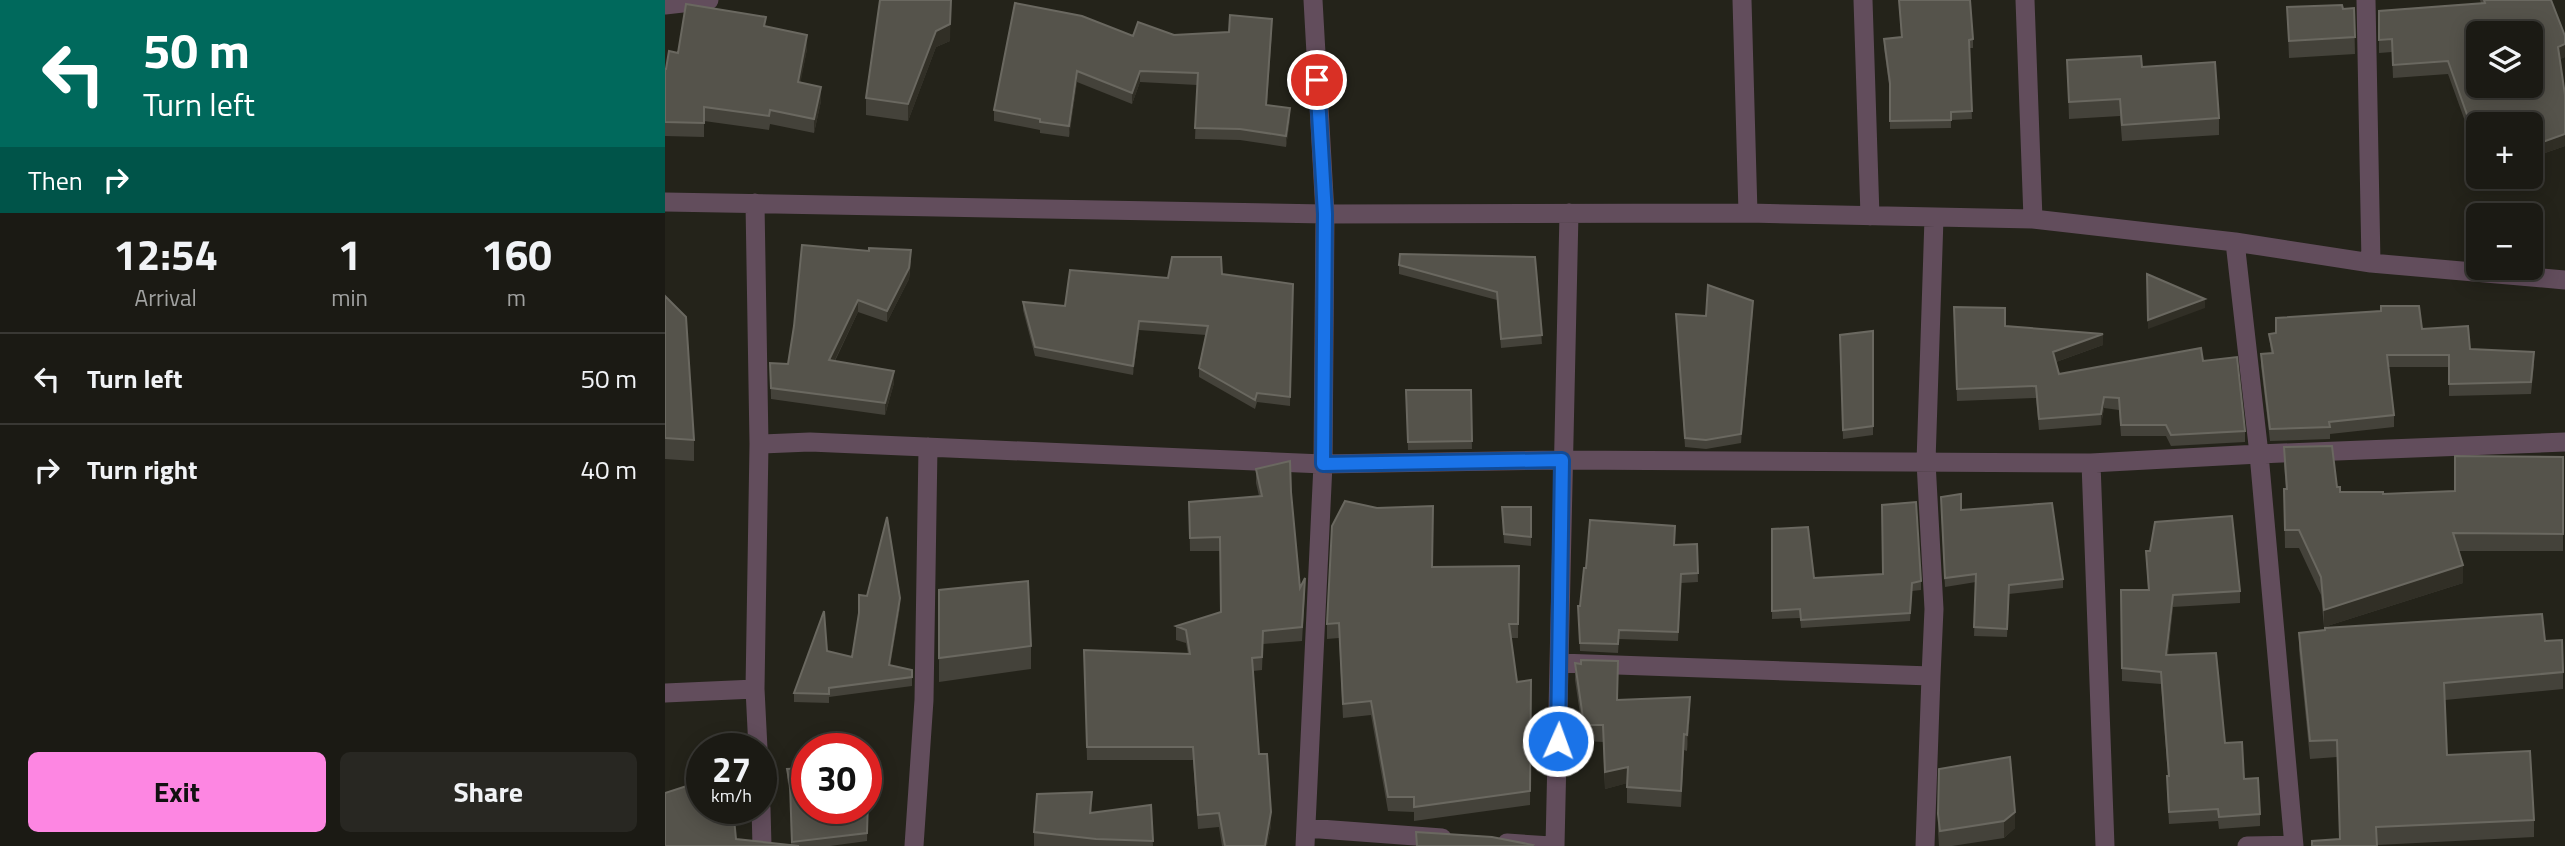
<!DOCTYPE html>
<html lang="en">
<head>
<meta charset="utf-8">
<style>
  :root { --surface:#1b1a14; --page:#282722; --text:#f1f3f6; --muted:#a0a1a0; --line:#393834; --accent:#fd86e2 }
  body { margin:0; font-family:"Titillium Web",sans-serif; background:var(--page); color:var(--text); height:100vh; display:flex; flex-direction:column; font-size:26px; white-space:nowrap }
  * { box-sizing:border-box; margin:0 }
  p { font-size:23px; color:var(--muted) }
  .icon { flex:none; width:38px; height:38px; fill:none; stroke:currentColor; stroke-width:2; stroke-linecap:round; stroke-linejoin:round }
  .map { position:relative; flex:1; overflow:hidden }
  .panel { display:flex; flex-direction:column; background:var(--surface); width:665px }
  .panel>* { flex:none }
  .guide { background:#00695c; color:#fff; overflow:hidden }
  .buttons { position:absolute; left:1801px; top:21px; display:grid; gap:14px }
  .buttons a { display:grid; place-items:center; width:77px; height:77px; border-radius:10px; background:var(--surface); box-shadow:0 4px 18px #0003,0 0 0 2px var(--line); font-size:35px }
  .speed { position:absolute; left:21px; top:733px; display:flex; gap:14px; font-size:35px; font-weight:700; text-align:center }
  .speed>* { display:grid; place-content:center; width:91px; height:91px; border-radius:50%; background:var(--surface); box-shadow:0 4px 18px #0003,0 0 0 2px var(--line); line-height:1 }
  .speed small { font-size:18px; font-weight:400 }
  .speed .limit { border:10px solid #d22; background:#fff; color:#111 }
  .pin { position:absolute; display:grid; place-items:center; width:60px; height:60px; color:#fff; margin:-30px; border:4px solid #fff; border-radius:50%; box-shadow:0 2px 7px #0007 }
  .me { position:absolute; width:77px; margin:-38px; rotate:2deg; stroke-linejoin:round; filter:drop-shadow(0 0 5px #0008) }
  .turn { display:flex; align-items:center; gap:24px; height:147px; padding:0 28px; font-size:32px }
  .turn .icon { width:91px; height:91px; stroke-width:2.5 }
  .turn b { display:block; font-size:49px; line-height:60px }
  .then { display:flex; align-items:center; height:66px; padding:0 28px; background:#0003; gap:14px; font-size:26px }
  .eta { display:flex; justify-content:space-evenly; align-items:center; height:119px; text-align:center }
  .eta b { font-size:42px; font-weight:700; line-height:49px }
  .cta { display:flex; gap:14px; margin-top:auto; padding:14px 28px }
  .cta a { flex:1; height:80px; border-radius:10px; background:var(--accent); color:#111; font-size:28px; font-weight:700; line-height:80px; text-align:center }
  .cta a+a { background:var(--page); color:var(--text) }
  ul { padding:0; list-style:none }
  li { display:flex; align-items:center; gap:21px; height:91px; padding:0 28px; border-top:2px solid var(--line) }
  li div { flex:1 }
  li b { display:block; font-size:26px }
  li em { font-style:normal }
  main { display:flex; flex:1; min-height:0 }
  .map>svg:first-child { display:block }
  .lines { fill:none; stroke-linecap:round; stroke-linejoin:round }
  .minor { stroke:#624d5c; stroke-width:19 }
  .wall { fill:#44423a }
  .shaded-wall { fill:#312f26 }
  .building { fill:#55534b; stroke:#6a6860; stroke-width:2; fill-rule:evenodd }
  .route-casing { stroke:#114b97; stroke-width:18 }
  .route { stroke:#1a73e8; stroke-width:12 }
</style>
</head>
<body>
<main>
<section class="panel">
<div class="guide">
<div class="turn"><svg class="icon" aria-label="left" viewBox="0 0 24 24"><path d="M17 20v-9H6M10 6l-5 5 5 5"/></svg><div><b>50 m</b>Turn left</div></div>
<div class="then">Then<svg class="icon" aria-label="right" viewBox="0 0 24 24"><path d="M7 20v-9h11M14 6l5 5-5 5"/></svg></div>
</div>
<div class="eta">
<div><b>12:54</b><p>Arrival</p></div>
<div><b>1</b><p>min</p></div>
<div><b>160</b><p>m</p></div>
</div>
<ul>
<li><svg class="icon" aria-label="left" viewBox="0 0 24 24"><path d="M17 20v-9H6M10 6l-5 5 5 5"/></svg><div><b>Turn left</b></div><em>50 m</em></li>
<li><svg class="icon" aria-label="right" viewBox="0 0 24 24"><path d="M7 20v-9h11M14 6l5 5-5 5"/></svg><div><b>Turn right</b></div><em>40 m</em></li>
</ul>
<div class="cta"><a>Exit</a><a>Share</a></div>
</section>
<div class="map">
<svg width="1900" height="846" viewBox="0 0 1900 846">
  <rect width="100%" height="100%" fill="#24231a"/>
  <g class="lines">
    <path class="minor" d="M1077,0l6,213
      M1198,0l7,216
      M1360,0l8,219
      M1701,0l5,263
      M0,5l44,-5
      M0,202l660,12 423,-1 285,6 202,23 136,21 194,17
      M90,203l4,241
      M1570,242l24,212 35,392
      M1426,463l14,383
      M895,663l371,13 -6,170
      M1266,676l3,-67 -8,-147 8,-244
      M90,689l3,60
      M0,693l90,-4 4,-245 51,-2 513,22 238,-4 530,3 168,-9 306,-12
      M96,808l1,38
      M641,828l136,10
      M842,843l44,3
      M249,846l10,-146 4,-253
      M640,846l18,-382 2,-250 -12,-214
      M890,846c6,-211 8,-422 14,-633
      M1582,846l47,-1"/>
  </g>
  <path class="wall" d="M215,0l70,41 -14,6 -28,74 -42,-6v-17z
    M1234,0l74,39v9h-4l3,71 -21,1v8l-61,1v-37l-6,-44v-9l17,-2z
    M1815,0h71l14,57 -5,2 5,87 -34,12v-34h-53v26l-3,-1 -27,-75 -55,4 -1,-26 -13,1v-42l102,-8z
    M1622,7l56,2 11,-1 1,46 -66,4z
    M101,27l41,22 -7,34 21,18 -7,32 -44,-9 -1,6 -65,-9v16l-39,-1v-67h1l12,-16z
    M607,30l-5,75 23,14 -4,28 -46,-7 -45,-1 2,-54 -57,-3 -8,22 -55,-22 -8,55 -29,-4v-3l-46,-9v-11l139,-74 41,-1z
    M1402,60l75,7 77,51v17l-97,6 -2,-25 -51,3z
    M204,251l42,10 -2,18 -22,43 -29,-10 -23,49 59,22 -9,32 -114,-16 -1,-36 18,1z
    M870,257l7,87 -41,4 -4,-48 -98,-26v-9z
    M557,274l71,10 -3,122 -33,-4 -2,7 -56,-32v-9l7,-33 -67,-5 -6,45 -98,-19 -12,-46v-8l42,4z
    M0,296l29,144v21l-29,-2z
    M1088,310l-12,133 -35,6 -21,-2 -9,-133 30,2z
    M1289,318l149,27 -47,17 3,12 144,-13 42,70v11l-74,4 -5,-10h-45l-2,-26 -15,-2 -3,17 -62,5 -3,-32 -79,3z
    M1611,318l146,11 48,20 64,15 -3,30 -82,2v-29h-60l5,48v12l-64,7v5l-60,2 -9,-75v-12l10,-1 -2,-19 7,-1z
    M1208,331v104l-30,4 -3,-104z
    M741,390h65l1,59 -64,1z
    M1619,447l53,40 3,5 43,2 72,-3 108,-34v94h-104l4,32 -139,44 -3,-32 -22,-47h-14l-1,-59h2l-2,-24z
    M591,469l35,23 9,96 5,4 -3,49 -39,3 -1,26 -9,1 6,83 12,72 -4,20h-45l-3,-19 -21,2 -5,-69h-106l-3,-110 104,4 -2,-11 -10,-3v-14l45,-14 -1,-61h-30l-1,-49 70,-6 -3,-13z
    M1276,506l20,4 102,69v9l-54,6 -2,43 -33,-1 2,-54 -31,5z
    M837,507h29v39l-27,-3z
    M1107,529l42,49 107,3v9l-9,1 -2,30 -109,7 -1,-10 -28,1z
    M1032,544l1,38 -17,1 -3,58 -59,-2 -1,14 -38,-2 -2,-45h2l6,-38 89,-23z
    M1481,551l94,40v12l-67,4 -5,48 57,88 35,71v12l-41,3 -1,-8 -49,3 -2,-35v-13h1l-7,-92 -39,-3 -1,-91h27z
    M854,566l-1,72h-7l6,44 14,-2 -1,125 -116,16v-9l-26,-1 -17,-96 -28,3 -4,-80 -12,1v-15l105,-57z
    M274,590l92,56v23l-92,13z
    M235,607l-10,58 22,5v16l-83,11v6l-35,-1v-9l33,-42 25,6z
    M1634,633l246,8 18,31v17l-118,11 2,55 87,65v17l-157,8 -37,-6 -3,-82 -27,2 -11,-109z
    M910,663l42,37 73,13 -3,38 -3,-1 -3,57 -54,-4v-20l-22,6 -2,-47 -19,-1 -9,-61z
    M204,766l-2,75 -37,5h-165l71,-7 55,6 -1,-51 -3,-16v-9z
    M1274,769l76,59 -11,10 -52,8h-13l-1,-15z
    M486,805l2,41h-119v-14l58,-23v4z"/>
  <path class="shaded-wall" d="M286,0l-1,41 -14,6 -28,74v-17l28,-73z
    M607,19v11l-6,87v-12z
    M142,35v14l-9,47v-14z
    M1900,44v13l-7,3v-13z
    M412,71v11l-8,55v-11z
    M475,71v11l-8,22v-11z
    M156,87v14l-7,32v-14z
    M625,108v11l-4,28v-11z
    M1900,134v12l-34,12v-12z
    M246,250l-2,29 -22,43v-11z
    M1540,299v9l-57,21v-9z
    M193,300v12l-29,60v-12z
    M1088,301v9l-12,133v-9z
    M474,321v9l-6,45v-9z
    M1438,334v11l-50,18v-11z
    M229,371v12l-9,32v-12z
    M1439,397v11l-3,17v-11z
    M1798,565v18l-139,44v-17z
    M1508,595v12l-7,61v-13z
    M235,598v9l-11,67v-9z
    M1025,697v16l-3,38v-16z
    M963,767v16l-23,6v-17z
    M427,792v17l-2,21v-17z
    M606,812v14l-4,20h-2z
    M1350,812v16l-11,10v-17z"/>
  <path class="building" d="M215,0h71l-1,24 -14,7 -28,73 -42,-6z
    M1234,0h71l3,39 -4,1 3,71 -21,1v8l-61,1v-38l-6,-44 18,-2z
    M1819,0h67l14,36v8l-7,3 7,48v39l-34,12v-22h-53v13h-3l-27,-76 -55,4 -1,-26 -13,1v-29l106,-8zM1813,33h53v53h-53z
    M350,3l67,13 51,20 5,-14 36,13 55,-3 1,-17 42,4 -6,86 24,3 -4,28 -46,-7 -45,-1 3,-55 -58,-2 -8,22 -55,-22 -8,55 -29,-4v-3l-46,-9z
    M21,4l80,13 -2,9 43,9 -9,47 23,5 -7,32 -44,-9 -1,6 -65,-9v16l-39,-1v-53h1l3,-18 9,2z
    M1677,5l1,4 11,-1 1,29 -66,4 -2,-34z
    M1476,56l1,11 73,-5 4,56 -97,7 -2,-26 -51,3 -2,-42z
    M137,245l67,6v-3l42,2 -2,18 -22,43 -29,-11 -29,60 65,11 -9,32 -114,-15 -1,-25 18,1 6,-38z
    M735,254l135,3 7,78 -41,4 -4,-47 -98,-27z
    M507,257h49l1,17 71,10 -3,113 -33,-4 -2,7 -56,-32 9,-42 -69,-5 -6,45 -98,-19 -12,-45 42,4 5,-36 98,8z
    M1482,274l58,25 -57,21z
    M1043,285l45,16 -12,133 -35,6 -21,-2 -9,-124 30,2z
    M0,296l21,21 8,123 -29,-2z
    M1716,306h38l3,23 46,-3 2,23 64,3 -3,30 -82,2v-29h-62l7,60 -65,7 1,5 -60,2 -9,-75 12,-1 -4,-19 7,-1v-15l105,-7z
    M1289,307l51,1v18l98,8 -50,18 6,22 142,-26 2,13 34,-4 8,74 -74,4 -5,-10h-45l-2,-27 -15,-1 -3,17 -62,5 -3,-33 -79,3z
    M1208,331v95l-30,4 -3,-95z
    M741,390h65l1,51 -64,1z
    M1667,446l5,41h3v5h43v2l72,-3v-35l108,1v77l-110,-1 10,32 -139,45 -3,-33 -22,-47h-14l-1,-41h3l-3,-42z
    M625,461l1,31 9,96 5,-10 -3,49 -39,4 -1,26 -10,1 7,96h8l4,58 -6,34h-40l-6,-33 -21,2 -5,-68h-106l-3,-97 106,4 -4,-24 -10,-4 45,-14 -1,-75 -30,1 -1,-36 73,-6 -6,-27z
    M1296,494v16l91,-7 11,76 -54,6 -2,44 -33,-2 2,-53 -31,4 -4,-81z
    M680,501l32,7 56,-2 -1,61 87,-1 -1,58h-9l8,58 14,-2 -1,111 -116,16v-10h-26l-17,-96 -28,3 -4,-81 -12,1 5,-98z
    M1251,502l5,79 -9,2 -2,30 -109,7 -1,-11 -28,2v-82l36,-2 6,51 69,-4 -1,-69z
    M837,507h29v30l-27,-3z
    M1567,516l8,75 -67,4 -7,60 50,-2 9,90 17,-1 2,37 14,-1 2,36 -41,3 -1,-8 -49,3 -2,-36h2l-8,-104 -39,-4 -1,-78h28l-3,-39h4l5,-29z
    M222,517l13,81 -11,67 23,5v7l-83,11v6l-35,-1 30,-82 3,40 25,6 7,-44v-18l8,1z
    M925,520l85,6 -1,19 23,-1 1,29 -17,1 -3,58 -59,-2 -1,14 -38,-1 -2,-37h2l4,-38h2z
    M363,581l3,65 -92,12v-68z
    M1877,614l3,27 17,-1 1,32 -119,11 3,72 83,-4 4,69 -158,7 1,19h-65v-5l28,-2 -3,-99 -27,1 -11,-108 26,-3v-2z
    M916,660l37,1 -1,39 73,-3 -3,38 -3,-1 -3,57 -54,-4 1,-20 -23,5 -2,-47h-19l-9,-62 6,1z
    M1345,757l5,55 -11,9 -64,10 -2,-17 1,-45z
    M31,764h6v44h31l3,31 63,7h-134v-53l28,-9z
    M201,766h3l-2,67 -75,9 -2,-57 -3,-16 20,-1v40h59z
    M427,792l-2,21 61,-8 2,36 -57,-2 -62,-7 3,-38z
    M751,832l76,5 41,8 -1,1h-115z"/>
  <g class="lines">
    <defs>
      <path id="route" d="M652,80l8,134 -2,250 239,-4 -4,281"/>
    </defs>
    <use href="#route" class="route-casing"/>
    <use href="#route" class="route"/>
  </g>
</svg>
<div class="buttons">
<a><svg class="icon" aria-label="layers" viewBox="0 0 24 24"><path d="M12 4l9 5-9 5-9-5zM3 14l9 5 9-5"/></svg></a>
<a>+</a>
<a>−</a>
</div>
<div class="speed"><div>27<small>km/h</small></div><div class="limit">30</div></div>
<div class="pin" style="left:652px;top:80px;background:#d93025"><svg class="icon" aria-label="arrive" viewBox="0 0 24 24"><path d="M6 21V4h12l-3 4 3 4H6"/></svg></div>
<svg class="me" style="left:893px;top:741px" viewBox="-20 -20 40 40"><circle r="17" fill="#1a73e8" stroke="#fff" stroke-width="3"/><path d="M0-11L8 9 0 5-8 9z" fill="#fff"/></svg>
</div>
</main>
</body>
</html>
